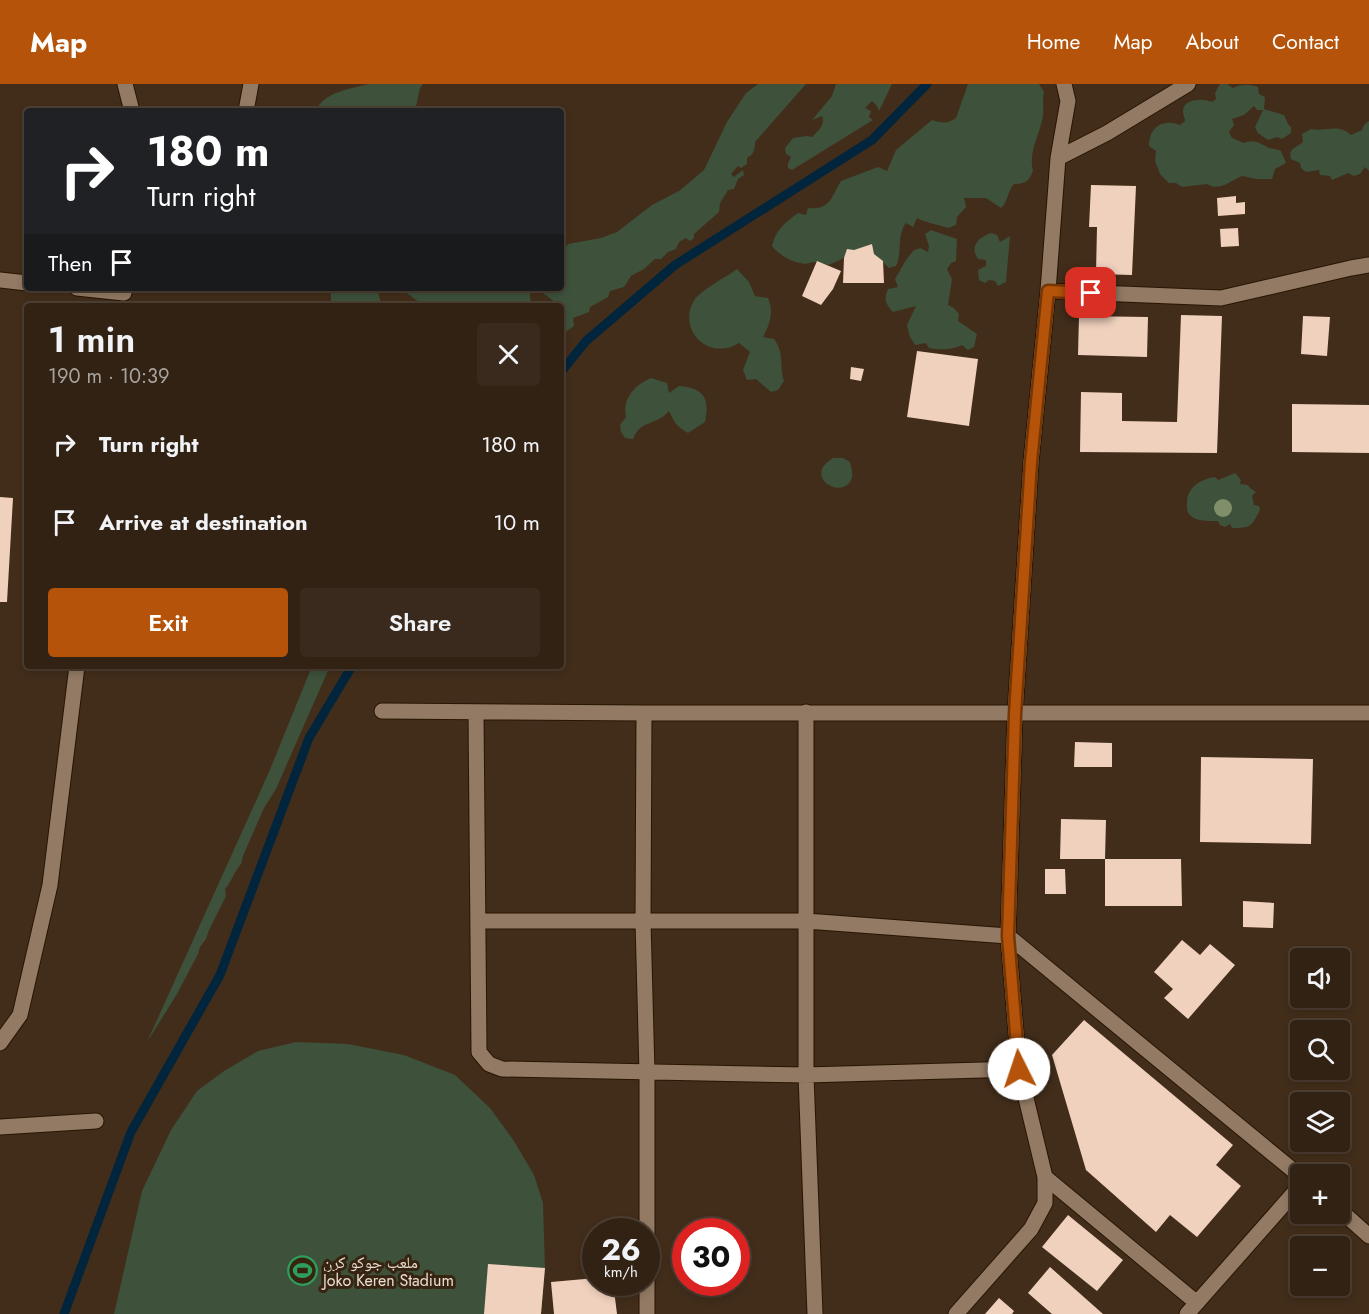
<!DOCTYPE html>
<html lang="en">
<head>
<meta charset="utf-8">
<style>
  :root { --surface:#322214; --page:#3a2a1d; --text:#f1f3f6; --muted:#a8a4a0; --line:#4d3f34; --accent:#b45309 }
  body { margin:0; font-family:Jost,"Noto Naskh Arabic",sans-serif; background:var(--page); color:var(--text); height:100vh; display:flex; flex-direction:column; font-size:22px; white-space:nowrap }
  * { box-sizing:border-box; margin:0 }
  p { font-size:20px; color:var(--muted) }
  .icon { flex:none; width:33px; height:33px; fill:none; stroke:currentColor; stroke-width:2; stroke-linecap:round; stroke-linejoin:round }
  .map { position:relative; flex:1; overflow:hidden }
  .drawer { position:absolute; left:24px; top:219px; width:540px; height:366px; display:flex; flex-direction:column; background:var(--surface); border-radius:6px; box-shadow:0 3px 9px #0003,0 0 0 2px var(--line) }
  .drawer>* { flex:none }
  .banner { position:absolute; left:24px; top:24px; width:540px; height:183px; border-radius:6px; box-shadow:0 3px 9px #0003,0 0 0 2px var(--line); background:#202124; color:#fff; overflow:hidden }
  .fabs { position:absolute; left:1290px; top:864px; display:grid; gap:12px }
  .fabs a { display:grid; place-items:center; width:60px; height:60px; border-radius:6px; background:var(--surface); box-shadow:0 3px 9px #0003,0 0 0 2px var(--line); font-size:30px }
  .speed { position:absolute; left:582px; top:1134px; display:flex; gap:12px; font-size:30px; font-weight:700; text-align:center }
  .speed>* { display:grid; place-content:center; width:78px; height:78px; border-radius:50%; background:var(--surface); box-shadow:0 3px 9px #0003,0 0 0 2px var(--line); line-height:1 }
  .speed small { font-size:15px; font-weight:400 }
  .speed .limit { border:9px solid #d22; background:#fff; color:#111 }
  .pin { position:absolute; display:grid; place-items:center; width:51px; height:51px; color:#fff; margin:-26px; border-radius:12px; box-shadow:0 3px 9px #0006 }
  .me { position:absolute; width:66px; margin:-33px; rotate:356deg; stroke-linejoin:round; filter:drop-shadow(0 0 4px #0008) }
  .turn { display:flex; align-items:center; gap:21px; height:126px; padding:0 24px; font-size:27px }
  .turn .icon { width:78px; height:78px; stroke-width:2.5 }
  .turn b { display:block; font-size:42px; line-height:51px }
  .then { display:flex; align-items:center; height:57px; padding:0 24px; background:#0003; gap:12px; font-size:22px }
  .round { display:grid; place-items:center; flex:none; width:63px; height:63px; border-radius:6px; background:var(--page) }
  .headline { display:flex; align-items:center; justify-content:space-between; height:102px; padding:0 24px }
  h1 { font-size:36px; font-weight:600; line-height:45px }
  .cta { display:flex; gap:12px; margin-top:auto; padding:12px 24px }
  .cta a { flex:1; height:69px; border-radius:6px; background:var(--accent); color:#fff; font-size:24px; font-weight:600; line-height:69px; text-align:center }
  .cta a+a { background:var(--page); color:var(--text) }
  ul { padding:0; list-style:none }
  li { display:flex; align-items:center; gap:18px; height:78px; padding:0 24px }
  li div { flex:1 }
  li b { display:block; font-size:22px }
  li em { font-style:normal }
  header { display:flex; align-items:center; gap:36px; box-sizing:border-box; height:84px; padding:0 30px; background:var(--accent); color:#fff }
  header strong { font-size:28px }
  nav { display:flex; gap:33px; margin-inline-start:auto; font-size:21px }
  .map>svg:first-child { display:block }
  .green { fill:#3d513b }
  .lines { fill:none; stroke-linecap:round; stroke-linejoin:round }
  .stream { stroke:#00253d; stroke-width:9 }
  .building { fill:#f0d1be }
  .minor-casing { stroke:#281503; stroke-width:17 }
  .minor { stroke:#927a64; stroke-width:15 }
  .tree { fill:#7e8f69 }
  .route-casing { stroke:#753606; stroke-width:15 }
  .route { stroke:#b45309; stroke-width:10 }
  .labels { text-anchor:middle; stroke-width:6; stroke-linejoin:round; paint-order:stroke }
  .poi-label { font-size:16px; fill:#ebddd2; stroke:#372410; text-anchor:start }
</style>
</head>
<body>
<header>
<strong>Map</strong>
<nav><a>Home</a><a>Map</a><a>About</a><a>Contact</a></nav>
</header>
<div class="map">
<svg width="1369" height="1230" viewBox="0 0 1369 1230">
  <rect width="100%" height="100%" fill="#422d1a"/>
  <path class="green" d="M369,0h54l-3,4 -5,23h-99c6,-18 36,-23 53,-27z
    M758,0h48l-51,58c0,8 -1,12 -8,16v6l-6,4 -3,-2 -7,8 3,3 9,-7 1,5 -6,4 -4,10 -6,1 -8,13 -1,9 -25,22v4l-4,3 -4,-3 -7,4 -3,7 -8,3 -7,7h-6l-11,10 -13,7 -7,11 -14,4 -2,6 -18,10 -1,5 -16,6 1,8 -10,7 -3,5v-32h-137l-24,-18h132c-3,7 -3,12 3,18l9,-3 11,-1 -19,-14h25v-41h5l2,-3 33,-6 16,-6 35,-27 27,-14 12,-10 13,-11 23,-48 19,-29z
    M836,0h56l-13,27 -2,-5 -5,-5 -7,7 6,3 -2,6 4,3 -81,50 -4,-2v-5l3,-6 -5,-3 -1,-6 8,-10 14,-2 5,1c5,-5 14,-12 10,-21l-10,4 20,-24z
    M968,0h71l5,8c-2,8 0,16 -1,24 -3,18 -15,36 -10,55 -4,10 -7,13 -19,13 -7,7 -5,17 -13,24l-15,-10h-22l2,9 -9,10 -1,8 -8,3c-11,-4 -22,-5 -31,-10l-4,9 -7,-4c-10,13 -3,28 -10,43l-7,2 -15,-14 -2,-10c-16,6 -29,16 -44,21 -17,-7 -17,1 -28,-2 -9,-1 -23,-10 -28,-17 4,-17 13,-23 26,-33l8,2 2,-7c23,2 23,-11 33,-27l37,-14 9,4 9,-21 36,-30c9,3 15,4 24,-2z
    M1220,0h7l6,4c8,-4 16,-4 25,-1l1,7 6,3 -1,12 20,6 4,9 3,3v6l-9,6 -5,-2 -9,3 -10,-7 -3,-6 8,-17h-6l-3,-4 -10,9 -12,4 2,6 -5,7 3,6 12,5c10,-4 15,0 23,4 4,2 10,2 14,4l5,12 -11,6 -3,10h-16l-14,-3c-12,5 -23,16 -35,8l-25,3 -6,-4h-7l-9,-9 -5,-13 1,-10 -7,-5c0,-19 14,-28 31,-21l5,-4c0,-3 -2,-6 -2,-10 0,-13 22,-13 29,-9l4,-3 -1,-6z
    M1369,37v50l-4,-4 -5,7 -6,2 -6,-3 -16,7 -2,-4 -10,-1 -1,-5 -13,2 -5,-4 -1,-5 -9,-4c-3,-11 5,-11 12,-17l-1,-8 9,-5c16,3 27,-6 40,6l11,-5 2,-5z
    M931,146l26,9 -1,22 -5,2 -4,6 5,10 -4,26 6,3 5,6 -1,7 19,13 -3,13 -6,3 -6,-5c-9,5 -22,5 -33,3l-3,-5 -11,2 -5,-8 -3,-12 9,-19 -23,6c-8,-8 -9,-14 -5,-23l10,-2 -3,-8 11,-19 8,-10 6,-2 8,4 1,-6 -4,-12z
    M991,149l6,2 3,7 10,-6 -4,46 -8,4 -3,-5 -6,-1 -4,3 -6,-3 -1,-10 8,-4v-6l-8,-1c-9,-13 1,-22 13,-26z
    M737,185l12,13 6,14 13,2c6,14 2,26 -5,39l11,2c11,15 5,25 10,42l-6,9 -7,2 -15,-13 -9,1 -4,-10 7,-18 -11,-9c-4,2 -9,5 -13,5 -28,5 -47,-26 -31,-49 8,-10 31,-22 42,-30z
    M328,204h49l4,16 10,-2 2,4h-55l-7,-4v-10z
    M651,294l16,5 2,10 10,-7c25,2 31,12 26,36l-17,11c-11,-6 -14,-11 -19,-22 -14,16 -28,8 -36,28l-8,-1 -4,-6 -1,-7 6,-8c-4,-19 9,-32 25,-39z
    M833,374h10l7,4c1,4 3,11 2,15 -6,25 -52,1 -19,-19z
    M1235,389l6,7 -1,4 8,1 2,3 6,4 -4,4 2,9 5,1 1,4c-9,17 -9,18 -28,18l-2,-4 -5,3 -5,-2 -2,-4c-8,0 -22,1 -28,-6 -4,-4 -3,-9 -3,-14 1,-14 14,-22 28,-24l3,3z
    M312,582h18l-54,123 -12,19 -21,48 -2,8c-7,8 -9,17 -16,25l1,7 -17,34 -3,9 -6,8 -2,7 -21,40 -30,48 122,-270z
    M296,958l52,2 56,11 51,20 35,33 24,33 20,34 9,28 2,65 -4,46h-427l28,-123 29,-61 26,-39 27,-20 34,-20z"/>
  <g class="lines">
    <path class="stream" d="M561,288l25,-31 89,-76 197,-125 55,-56
      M64,1230l67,-182 89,-157 89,-237 43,-72"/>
  </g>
  <path class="building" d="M1091,101l45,1 -4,89 -36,-1 1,-47h-8z
    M1236,112v7l9,-1v12l-27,2 -1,-18z
    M1238,144l1,18 -18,1 -1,-18z
    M872,160l2,10 9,7 1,22h-41l1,-25 3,-9 7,1z
    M817,177l24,10 -8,18 -12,16 -19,-9z
    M1181,231l41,1 -5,137 -137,-1 1,-60 41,1v28l55,1z
    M1079,232l69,1 -1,40 -69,-2z
    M1303,232l27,1 -3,39 -26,-2z
    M917,267l61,8 -9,67 -62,-9z
    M851,283l13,2 -3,12 -11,-2z
    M1292,320l77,1v48l-77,-1z
    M0,413l13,1 -6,104h-7z
    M1075,658l37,1v24h-38z
    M1201,673l112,2 -2,85 -111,-2z
    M1061,735l45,1 -1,39h-45z
    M1105,775h76l1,47h-77z
    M1045,785h20l1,25h-21z
    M1243,817l31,2 -1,25 -30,-1z
    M1182,856l18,15 10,-11 25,21 -47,54 -24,-21 9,-9 -19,-17z
    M1084,936l149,125 -17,20 25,21 -44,51 -27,-22 -14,17 -70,-62 -34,-115z
    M1068,1131l55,45 -26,31 -55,-44z
    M488,1180l57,4 -4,46h-57z
    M1050,1183l53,47h-51l-24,-21z
    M596,1194v4h17l4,32h-63l-3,-32z
    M999,1214l15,13 -2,3h-27z"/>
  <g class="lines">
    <defs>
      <path id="minor" d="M125,0l7,27
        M246,27l5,-27
        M1058,74l49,-25 81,-49
        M0,196l27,3
        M77,204l47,5
        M1048,207l173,7 130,-30 18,-3
        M382,627l262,2h725
        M476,628l3,340 10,12 13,5 304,6 213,-6
        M806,628v363l9,239
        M644,629l-1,208 4,152v241
        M478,837h328l202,15 292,240
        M0,959l20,-28 30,-130 27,-219
        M0,1043l96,-6
        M1045,1093l152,126
        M1340,1126l29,26
        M956,1230l75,-85 14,-26v-26l-26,-108 -11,-133 7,-222 16,-252 17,-171 10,-133 10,-57 -4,-17
        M1187,1230l113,-128"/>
    </defs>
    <use href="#minor" class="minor-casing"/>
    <use href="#minor" class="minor"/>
  </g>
  <circle class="tree" cx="1223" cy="424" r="9"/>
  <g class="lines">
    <defs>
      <path id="route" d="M1019,985l-11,-133 7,-222 16,-252 17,-171 43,2"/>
    </defs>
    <use href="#route" class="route-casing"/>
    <use href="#route" class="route"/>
  </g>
  <defs>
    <symbol id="stadium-ring" viewBox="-11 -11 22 22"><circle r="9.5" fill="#372410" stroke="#2e9e5b" stroke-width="1.5"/><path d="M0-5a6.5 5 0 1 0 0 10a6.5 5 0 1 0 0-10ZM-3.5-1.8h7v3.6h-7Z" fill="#2e9e5b"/></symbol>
  </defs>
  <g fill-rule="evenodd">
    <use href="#stadium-ring" x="286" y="1170" width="33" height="33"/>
  </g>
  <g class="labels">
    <g class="poi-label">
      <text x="323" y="1184">ملعب جوكو كرن<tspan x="323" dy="18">Joko Keren Stadium</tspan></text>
    </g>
  </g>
</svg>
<div class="fabs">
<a><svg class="icon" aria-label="sound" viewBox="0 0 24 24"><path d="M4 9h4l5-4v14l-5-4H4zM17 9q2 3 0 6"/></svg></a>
<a><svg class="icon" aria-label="search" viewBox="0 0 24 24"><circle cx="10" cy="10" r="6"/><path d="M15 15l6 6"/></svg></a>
<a><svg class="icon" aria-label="layers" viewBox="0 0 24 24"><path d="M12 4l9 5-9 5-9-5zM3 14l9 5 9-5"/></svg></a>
<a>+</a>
<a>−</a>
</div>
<div class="speed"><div>26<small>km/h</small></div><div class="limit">30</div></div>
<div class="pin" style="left:1091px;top:209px;background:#d93025"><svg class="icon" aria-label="arrive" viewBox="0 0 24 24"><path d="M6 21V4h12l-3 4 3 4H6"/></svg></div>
<svg class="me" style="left:1019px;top:985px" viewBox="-20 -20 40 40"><circle r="19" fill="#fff"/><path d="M0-13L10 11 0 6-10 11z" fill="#b45309"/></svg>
<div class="banner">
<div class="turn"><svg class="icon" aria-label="right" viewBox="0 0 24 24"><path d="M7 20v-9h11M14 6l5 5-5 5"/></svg><div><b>180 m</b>Turn right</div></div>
<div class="then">Then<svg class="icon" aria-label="arrive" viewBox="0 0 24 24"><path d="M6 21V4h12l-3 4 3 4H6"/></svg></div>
</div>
<section class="drawer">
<div class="headline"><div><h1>1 min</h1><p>190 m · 10:39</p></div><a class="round"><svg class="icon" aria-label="close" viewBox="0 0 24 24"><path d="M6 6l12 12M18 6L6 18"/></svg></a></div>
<ul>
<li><svg class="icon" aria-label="right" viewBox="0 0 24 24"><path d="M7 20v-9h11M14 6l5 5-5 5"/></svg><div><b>Turn right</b></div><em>180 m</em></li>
<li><svg class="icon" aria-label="arrive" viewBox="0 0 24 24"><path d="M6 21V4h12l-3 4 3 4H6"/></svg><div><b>Arrive at destination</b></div><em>10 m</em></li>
</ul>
<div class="cta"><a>Exit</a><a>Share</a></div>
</section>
</div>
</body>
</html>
